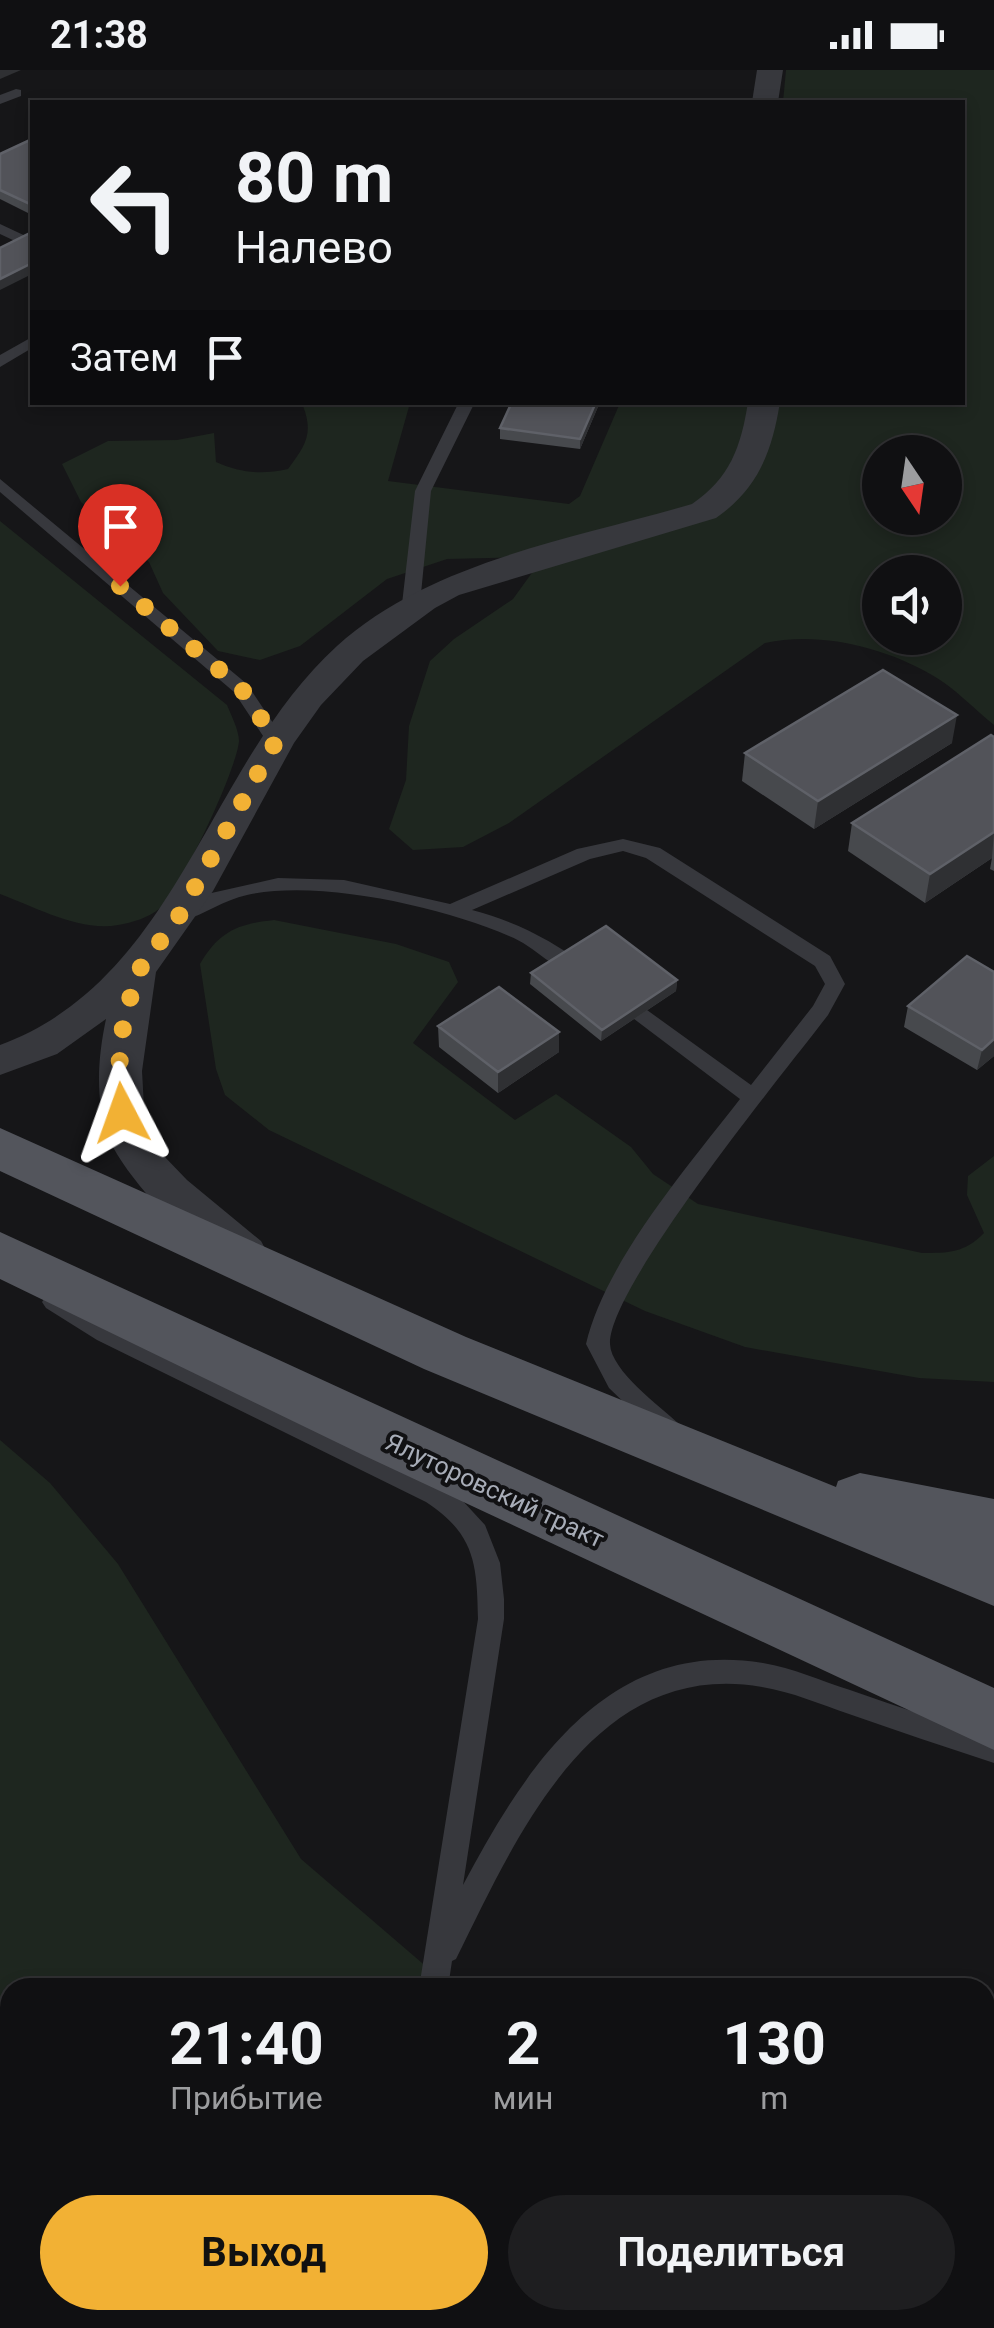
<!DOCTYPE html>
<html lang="ru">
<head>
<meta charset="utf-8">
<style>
  :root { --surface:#101012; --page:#1e1e20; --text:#f1f3f6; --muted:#9c9d9f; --line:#303032; --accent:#f2b134 }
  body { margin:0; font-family:Roboto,sans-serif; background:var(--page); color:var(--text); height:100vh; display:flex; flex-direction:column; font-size:38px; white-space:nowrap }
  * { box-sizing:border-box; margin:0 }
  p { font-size:32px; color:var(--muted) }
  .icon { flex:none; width:55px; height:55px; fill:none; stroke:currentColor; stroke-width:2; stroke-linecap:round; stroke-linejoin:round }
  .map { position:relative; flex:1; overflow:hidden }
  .drawer { position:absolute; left:0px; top:1908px; width:995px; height:352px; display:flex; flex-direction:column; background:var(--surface); border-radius:30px 30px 0 0; box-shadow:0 5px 15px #0003,0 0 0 2px var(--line) }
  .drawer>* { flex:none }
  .hud { position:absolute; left:30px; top:30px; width:935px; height:305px; border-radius:0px; box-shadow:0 5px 15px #0003,0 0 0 2px var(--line); background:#101012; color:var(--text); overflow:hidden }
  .needle { width:65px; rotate:167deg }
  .tools { position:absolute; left:862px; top:365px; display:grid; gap:20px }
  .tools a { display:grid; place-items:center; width:100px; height:100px; border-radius:50%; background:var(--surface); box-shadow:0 5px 15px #0003,0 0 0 2px var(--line); font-size:50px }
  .pin { position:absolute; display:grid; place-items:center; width:85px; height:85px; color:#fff; margin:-102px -42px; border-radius:50% 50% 50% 0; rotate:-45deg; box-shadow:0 0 10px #0007 }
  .pin .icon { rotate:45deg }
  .me { position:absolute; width:110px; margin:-55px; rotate:356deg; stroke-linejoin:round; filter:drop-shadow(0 0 8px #0008) }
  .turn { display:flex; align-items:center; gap:35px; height:210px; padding:0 40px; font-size:45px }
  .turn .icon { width:130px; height:130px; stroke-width:2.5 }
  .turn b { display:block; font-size:70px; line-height:85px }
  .then { display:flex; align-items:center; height:95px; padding:0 40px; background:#0003; gap:20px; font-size:38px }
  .eta { display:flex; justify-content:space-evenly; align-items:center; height:170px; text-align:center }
  .eta b { font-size:60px; font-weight:700; line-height:70px }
  .action { display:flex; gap:20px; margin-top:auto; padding:20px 40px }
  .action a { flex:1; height:115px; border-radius:60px; background:var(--accent); color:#111; font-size:40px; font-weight:700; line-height:115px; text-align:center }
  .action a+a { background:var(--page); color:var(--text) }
  .status { display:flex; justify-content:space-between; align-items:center; height:70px; padding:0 50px; background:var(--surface); direction:ltr }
  .status svg { height:28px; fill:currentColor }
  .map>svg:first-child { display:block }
  .green { fill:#1e261f; fill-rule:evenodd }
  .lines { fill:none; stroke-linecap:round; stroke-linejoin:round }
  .service { fill:#37383d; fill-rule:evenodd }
  .minor { fill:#37383d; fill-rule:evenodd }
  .primary { fill:#53555c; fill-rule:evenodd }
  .wall { fill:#47494d }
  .shaded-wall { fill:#2f3033 }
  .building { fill:#525359; stroke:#5f6168; stroke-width:2.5 }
  .route { stroke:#f2b134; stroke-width:18; stroke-dasharray:0 32.4 }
  .labels { text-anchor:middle; stroke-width:8; stroke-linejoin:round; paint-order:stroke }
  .street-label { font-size:25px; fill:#a8adb8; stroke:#111113 }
</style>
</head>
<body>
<div class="status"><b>21:38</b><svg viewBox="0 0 49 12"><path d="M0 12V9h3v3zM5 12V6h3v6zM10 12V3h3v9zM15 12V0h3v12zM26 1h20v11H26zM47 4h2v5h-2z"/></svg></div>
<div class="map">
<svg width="994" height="2258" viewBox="0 0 994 2258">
  <rect width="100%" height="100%" fill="#161618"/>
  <path class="green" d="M786,0h208v655c-20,-16 -39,-37 -62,-50 -48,-28 -113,-44 -167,-32l-256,180 -46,24 -50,3 -24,-21 17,-49 3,-54 21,-65 24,-22 59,-40 21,-29 -4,-13 -83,2 -60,20 -87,67 -40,14 -42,-9 -55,-58 -14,-31 -68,-60 -19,-38 46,-23 69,-1 37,-7 2,29c25,11 45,13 72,7 17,-23 26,-35 15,-63l3,-3h104l-22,78 181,23 11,-8 40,-93 342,-1v-300h-179zM880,382h65v66h-65zM880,502h65v66h-65z
    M0,451l227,184c4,10 12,25 12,36 -2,28 -58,148 -79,167 -10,9 -28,15 -42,17 -38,7 -83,-18 -118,-31z
    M274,850l122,24 53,18 9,20 -45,61 102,77 41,-26 75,53 22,27 45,30 224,49c26,0 43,0 62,-20l-17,-38 1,-19 26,-20v226l-75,-4 -174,-31 -100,-36 -376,-181 -44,-35 -9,-26 -16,-105c19,-32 37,-40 74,-44z
    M0,1370l50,43 68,81 183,295 149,128 -440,1v332h975v-244l9,4v248h-994z"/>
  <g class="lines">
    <path class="service" d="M16,19l5,1v6l-21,8v-9z
      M0,154l32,15v10l-32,-15z
      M32,267v11l-32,19v-12z
      M459,332h16l-44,89 -11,113 -9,5 -9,-5 13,-113z
      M0,409l247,205 38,57 -2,4h-14l-35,-53 -234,-200z
      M623,769l37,9 170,108 15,28 -17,31c-41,54 -220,272 -218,329 1,27 50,62 69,80l3,7 -3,7 -9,3 -9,-3 -52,-50 -23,-44c19,-82 102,-178 154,-245l-135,-102 10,-7 7,2 129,93 62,-79 12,-22 -10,-18 -169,-108 -23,-7 -33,8 -118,51c45,12 79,30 116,57l3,5 -10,7c-25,-7 -46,-33 -72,-43 -68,-29 -189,-57 -262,-41 -23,5 -42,19 -64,26l-10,-7 34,-20 71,-16 66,2 106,24 127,-55z
      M54,1223l59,33 331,162 17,11 24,26 15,38 4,36v20l-41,266c62,-117 145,-248 300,-222 30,5 58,18 87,27 48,17 96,32 144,49v24c-48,-16 -97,-32 -145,-49 -29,-10 -57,-22 -87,-27 -169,-29 -245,149 -306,272l-4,2 -4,27h-29l59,-369c-1,-55 -3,-85 -52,-117l-329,-162 -51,-32 -4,-6 4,-6z
      M371,2250h32l-1,8h-32z"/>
    <path class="minor" d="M757,0h26l-5,32h-26z
      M748,332h32c-8,50 -22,87 -64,116l-257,77 -24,13 -72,53 -42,44 -27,38 -81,148 -57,81 -14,99 2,36 18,47 25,26 74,61 7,13 -7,13c-8,2 -13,5 -22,3 -39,-10 -119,-98 -132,-136 -12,-37 -9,-77 -1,-115l-49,35 -57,21v-30c179,-66 207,-281 337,-399 94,-85 236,-107 355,-142 38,-26 49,-57 56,-102z"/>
    <path class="primary" d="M0,1058l466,209 370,150 2,-6 22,-8 134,26v107l-570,-237 -424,-198z
      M0,1162l994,456v62l-629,-294 -365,-177z"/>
  </g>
  <path class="wall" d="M32,69v76l-32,-16v-45z
    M600,332l-20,47 -80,-10v-11z
    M994,667v134l-4,-2 2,-11 -67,45 -77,-52 4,-28z
    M952,673l-138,86 -72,-48 3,-28z
    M994,902v84l-17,14 -73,-43 4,-21z
    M531,903l146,7 -1,11 -75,50 -71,-57z
    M438,956l121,26 -61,41 -59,-46z"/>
  <path class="shaded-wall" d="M0,0h21l-21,9z
    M32,193v11l-32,16v-11z
    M596,332h4l-20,47v-10z
    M957,645l-5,28 -138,86 4,-28z
    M994,762l-2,26 -67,45 5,-29z
    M677,910l-1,11 -75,50 1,-11z
    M559,962v20l-61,41v-21z
    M994,969v17l-17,14 5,-20z"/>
  <path class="building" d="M32,69v66l-32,-15v-36z
    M32,162v31l-32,16v-31z
    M512,332h84l-16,37 -80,-11z
    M883,600l74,45 -139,86 -73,-48z
    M991,665l3,2v95l-64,42 -78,-51z
    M606,856l71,54 -75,50 -71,-57z
    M967,886l27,16v67l-12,11 -74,-44z
    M499,917l60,45 -61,40 -60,-46z"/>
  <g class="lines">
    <path class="route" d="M120,516l121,102 35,53 -97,175 -43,58 -17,71 3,68"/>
  </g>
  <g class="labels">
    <g class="street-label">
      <text transform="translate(495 1420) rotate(25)" y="9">Ялуторовский тракт</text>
    </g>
  </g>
</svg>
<div class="tools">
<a><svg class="needle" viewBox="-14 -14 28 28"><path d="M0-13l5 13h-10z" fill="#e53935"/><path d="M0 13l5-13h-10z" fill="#9c9d9f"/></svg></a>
<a><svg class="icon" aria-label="sound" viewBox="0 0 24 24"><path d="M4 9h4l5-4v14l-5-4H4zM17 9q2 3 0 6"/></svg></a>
</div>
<div class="pin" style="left:120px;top:516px;background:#d93025"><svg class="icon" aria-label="arrive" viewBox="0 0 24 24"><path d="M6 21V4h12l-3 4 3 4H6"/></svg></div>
<svg class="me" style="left:122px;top:1043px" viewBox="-20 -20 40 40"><path d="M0-17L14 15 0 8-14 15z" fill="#f2b134" stroke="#fff" stroke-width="4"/></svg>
<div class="hud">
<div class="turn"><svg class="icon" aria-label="left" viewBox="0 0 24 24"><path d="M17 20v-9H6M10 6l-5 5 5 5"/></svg><div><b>80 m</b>Налево</div></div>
<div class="then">Затем<svg class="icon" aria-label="arrive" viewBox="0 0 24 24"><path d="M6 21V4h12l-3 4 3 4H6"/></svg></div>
</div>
<section class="drawer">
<div class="eta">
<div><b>21:40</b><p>Прибытие</p></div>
<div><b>2</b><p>мин</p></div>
<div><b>130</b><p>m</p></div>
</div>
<div class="action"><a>Выход</a><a>Поделиться</a></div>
</section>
</div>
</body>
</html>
